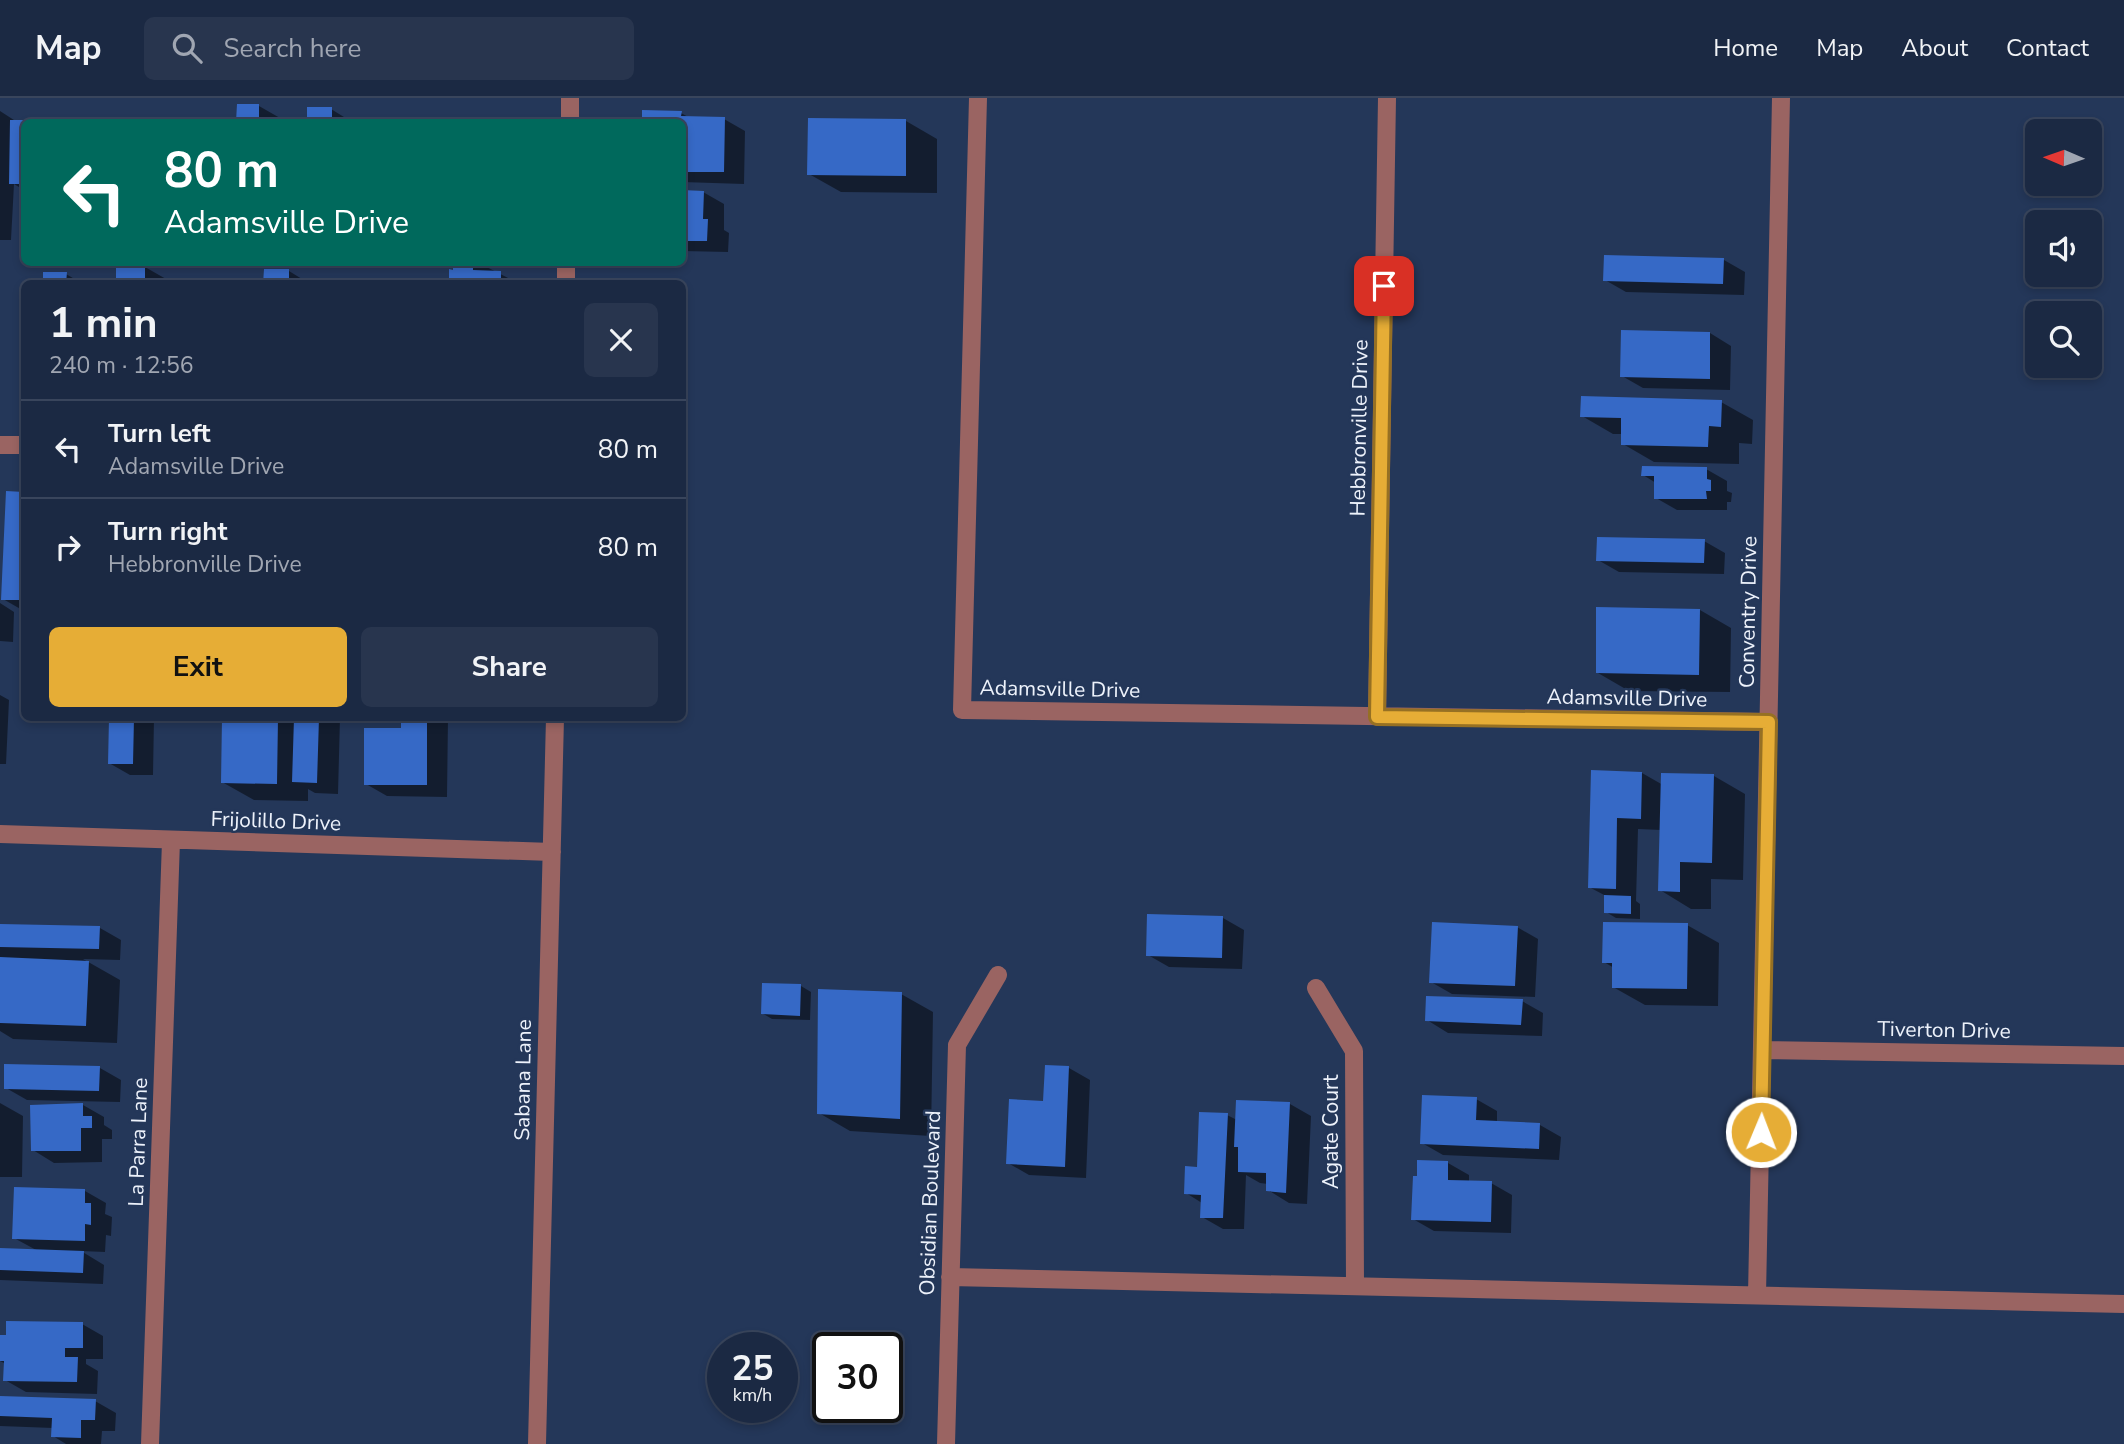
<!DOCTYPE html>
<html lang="en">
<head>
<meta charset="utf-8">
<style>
  :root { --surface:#1b2943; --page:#28354e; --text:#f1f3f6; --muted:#a0a6b2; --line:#39455c; --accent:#e6ad36 }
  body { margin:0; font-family:"Nunito Sans",sans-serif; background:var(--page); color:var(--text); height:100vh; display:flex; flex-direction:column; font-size:26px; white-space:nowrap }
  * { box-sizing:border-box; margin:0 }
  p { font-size:23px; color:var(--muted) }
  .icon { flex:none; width:38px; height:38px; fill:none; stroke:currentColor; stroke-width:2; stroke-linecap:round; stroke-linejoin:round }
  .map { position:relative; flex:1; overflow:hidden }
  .sheet { position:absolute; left:21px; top:182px; width:665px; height:441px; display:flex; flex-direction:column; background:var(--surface); border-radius:10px; box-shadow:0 4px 10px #0003,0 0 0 2px var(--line) }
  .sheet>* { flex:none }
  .hud { position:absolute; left:21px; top:21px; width:665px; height:147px; border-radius:10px; box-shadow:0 4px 10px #0003,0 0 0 2px var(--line); background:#00695c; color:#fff; overflow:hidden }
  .needle { width:46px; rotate:272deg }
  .tools { position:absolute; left:2025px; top:21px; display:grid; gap:14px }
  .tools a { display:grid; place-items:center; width:77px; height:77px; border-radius:10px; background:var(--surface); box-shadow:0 4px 10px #0003,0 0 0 2px var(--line); font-size:35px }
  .speed { position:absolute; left:707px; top:1234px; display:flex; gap:14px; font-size:35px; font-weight:700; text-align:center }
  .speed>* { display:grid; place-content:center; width:91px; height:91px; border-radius:50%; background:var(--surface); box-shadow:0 4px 10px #0003,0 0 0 2px var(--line); line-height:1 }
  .speed small { font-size:18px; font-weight:400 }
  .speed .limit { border:4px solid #111; border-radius:10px; background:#fff; color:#111 }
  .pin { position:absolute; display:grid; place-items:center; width:60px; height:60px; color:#fff; margin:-30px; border-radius:14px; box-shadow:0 4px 10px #0006 }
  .me { position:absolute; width:77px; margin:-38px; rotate:1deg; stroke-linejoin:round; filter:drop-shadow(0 0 5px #0008) }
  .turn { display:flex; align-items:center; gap:24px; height:147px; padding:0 28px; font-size:32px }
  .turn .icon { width:91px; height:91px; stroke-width:2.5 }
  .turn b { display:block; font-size:49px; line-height:60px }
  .round { display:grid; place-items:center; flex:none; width:74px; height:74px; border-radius:10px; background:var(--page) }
  .headline { display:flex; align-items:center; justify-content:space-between; height:119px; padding:0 28px }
  h1 { font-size:42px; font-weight:700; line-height:52px }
  .primary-button { display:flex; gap:14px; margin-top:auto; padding:14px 28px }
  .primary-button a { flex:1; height:80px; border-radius:10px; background:var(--accent); color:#111; font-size:28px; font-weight:700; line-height:80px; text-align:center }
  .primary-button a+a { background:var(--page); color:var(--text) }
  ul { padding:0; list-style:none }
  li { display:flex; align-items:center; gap:21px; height:98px; padding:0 28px; border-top:2px solid var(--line) }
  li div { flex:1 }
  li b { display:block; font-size:26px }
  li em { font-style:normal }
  header { display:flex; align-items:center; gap:42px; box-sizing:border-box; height:98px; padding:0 35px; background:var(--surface); border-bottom:2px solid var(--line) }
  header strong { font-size:33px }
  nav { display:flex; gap:38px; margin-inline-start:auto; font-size:24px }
  .search { width:490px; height:63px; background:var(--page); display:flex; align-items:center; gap:18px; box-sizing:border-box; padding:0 24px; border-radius:10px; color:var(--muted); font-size:26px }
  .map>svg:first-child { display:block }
  .shadow { fill:#0007 }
  .building { fill:#3669c6 }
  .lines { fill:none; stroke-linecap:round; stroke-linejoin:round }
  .street { stroke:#9a6462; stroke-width:18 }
  .route-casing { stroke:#967023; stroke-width:18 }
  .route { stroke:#e6ad36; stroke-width:12 }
  .labels { text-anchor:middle; stroke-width:5; stroke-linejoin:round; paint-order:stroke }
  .street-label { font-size:21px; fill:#edf2fb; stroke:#243759 }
</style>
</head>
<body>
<header>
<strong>Map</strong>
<div class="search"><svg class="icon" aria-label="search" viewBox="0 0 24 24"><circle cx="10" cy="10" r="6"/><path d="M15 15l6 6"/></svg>Search here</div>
<nav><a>Home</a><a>Map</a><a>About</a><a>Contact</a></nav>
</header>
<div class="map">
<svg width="2124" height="1346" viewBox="0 0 2124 1346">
  <rect width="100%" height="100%" fill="#243759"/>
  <path class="shadow" d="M239,7l20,1 21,12v4h-42z
    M309,10l22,1 21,13h-43z
    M0,13l17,11h15h-8v68l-10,-6 -3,56h-11z
    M644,14l37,1 9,5 34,1 21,12 -1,53 -62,-2v-60h-38z
    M49,22h23l5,2h-28z
    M906,23l31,18v54l-96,-1 -32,-18z
    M682,94h21l21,12v26l5,3 -1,19 -46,-1z
    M1724,162l21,12 -1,23 -118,-3 -21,-12z
    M455,164h22l43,22h-70z
    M145,169l21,12v5h-48z
    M289,173l21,13h-45z
    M66,176l17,10h-38z
    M1710,235l21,13 -1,44 -87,-2 -21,-12z
    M1721,304l32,18 -1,24 -13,-1v21l-85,-2 -31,-18v-10h-10l-31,-18z
    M1706,371l21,12v10l5,2 -1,9h-4v8h-50l-21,-12v-15l-13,-8z
    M7,395l17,1v117l-21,-12z
    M1704,443l21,12 -1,21 -105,-2 -21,-12z
    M0,505l14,9 -1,30 -13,-1z
    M1700,512l31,18 -1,64 -101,-1 -31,-18z
    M0,597l9,5 -3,64h-6z
    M110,620h44l-1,57h-23l-21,-12z
    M224,620h116l-2,76 -23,-1 -7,-4v12l-54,-1 -32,-18z
    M403,620h45l-1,79 -60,-1 -21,-12 37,-54z
    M1592,674l50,1 21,12 51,-9 31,18 -2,86 -32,-1v30h-20l-31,-19 1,-60 -23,-1 -2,72 4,3v15l-24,-1 -10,-6v-16l-17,-9z
    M1223,820l21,12 -2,39 -73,-2 -21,-12z
    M1687,827l32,18 -1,63 -73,-1 -32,-18 1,-19 -10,-6z
    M0,828l100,2 21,12 -1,20 -37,-1 37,21 -3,63 -104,-4 -13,-8v-72h4l-4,-2z
    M1517,829l21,12 -3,58 -83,-3 -21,-12z
    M801,888l10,6 -1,28 -38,-1 -10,-6z
    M901,896l32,18 -2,124 -81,-5 -31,-18z
    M1522,903l21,12 -1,23 -94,-3 -21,-13z
    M100,970l21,12 -1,22 -93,-2 -21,-12z
    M1069,970l21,12 -4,98 -57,-3 -21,-12z
    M1476,1001l21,12v12l43,2 21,12 -2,23 -116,-5 -21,-12z
    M0,1005l23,13 -1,61h-22z
    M1290,1006l21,12 -4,88 -18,-1 -21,-13v-6l-8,-1 -14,-8 -2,54h-21l-21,-12v-14l-16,-10 41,-78 10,5z
    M83,1007l21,12v8l8,5v9h-10v23l-48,1 -21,-13z
    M1448,1065l21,12v7l22,1 21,12 -1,38 -77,-2 -21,-12z
    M85,1093l21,12 -1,11 7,3 -1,19 -5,-1 -1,17 -24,-1 23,14 -1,19 -103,-4v-30l38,1 -24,-13z
    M82,1226l21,12v23h-17v5l12,7 -1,23 -71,-2 -21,-12 1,-16 -6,-3v-24z
    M0,1299l95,4 21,12 -1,18h-13l-1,13h-35l-13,-8v-8l-53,-2z"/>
  <path class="building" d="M237,6h22v18h-23z
    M307,9h25v15h-25z
    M642,12l40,1 -1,5 44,1 -1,55h-42v-50h-40z
    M808,20l98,1v57l-99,-1z
    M10,22h14v64h-15z
    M682,92l22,1 -1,28h5l-1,22h-25z
    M1604,157l120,3 -1,26 -120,-3z
    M453,164h20v8l28,1v13h-52v-15l4,1z
    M116,166l29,1v19h-29z
    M264,171h25v15h-26z
    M43,174h24l-1,12h-23z
    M1621,232l89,2v47l-90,-2z
    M1581,298l141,4 -1,27 -12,-1 -1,21 -87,-2v-27l-41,-1z
    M1642,368l65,1v12l4,1v11h-5l1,8h-53v-23h-13z
    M6,393l18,1v108h-23z
    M1597,439l108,2 -1,24 -108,-2z
    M1596,509l104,2 -1,66 -103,-2z
    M109,620h25l-1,46h-25z
    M222,620h56l-1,66 -56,-1z
    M294,620h25l-2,65 -25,-1z
    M401,620h26v67h-63v-57h37z
    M1591,672l51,2 -1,47 -24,-1 -1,71 -28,-1z
    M1661,675l53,1 -2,89 -32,-1v30l-22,-1z
    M1604,797l27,1v18l-27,-1z
    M1147,816l76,2 -1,42 -76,-2z
    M1432,824l86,4 -3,60 -86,-3z
    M1603,824l85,1 -1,66 -75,-1v-25h-10z
    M0,826l100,2 -1,23 -99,-2z
    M0,859l89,4 -3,65 -86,-3z
    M762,885l39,1 -1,32 -39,-2z
    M818,891l84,3 -2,127 -83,-5z
    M1426,898l97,3 -2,26 -96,-4z
    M4,966l96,2 -1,25 -95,-2z
    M1045,967l24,1 -4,101 -59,-3 3,-65 34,2z
    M1422,997l55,2 -1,23 64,3 -1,26 -119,-5z
    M1236,1002l54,2 -4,91 -20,-2v-18l-28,-1v-25h-4z
    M83,1005v13h9v12h-11v23h-50l-1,-46z
    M1199,1014l29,1 -5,105h-23l1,-23 -17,-1 1,-28 12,1z
    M1417,1062l31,1v19l44,1 -1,41 -80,-2 2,-44h4z
    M14,1089l71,2v14h6v22l-6,-1v17l-73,-2z
    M0,1150l84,3 -1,22 -83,-3z
    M6,1223l77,1v26h-18v9h13l-1,25 -74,-1 1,-20h-4v-26h6z
    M0,1298l96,3 -1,21h-14v18l-30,-1 1,-19 -52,-2z"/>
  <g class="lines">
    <path class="street" d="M978,0l-16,612 807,12
      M570,24v-24
      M566,186v-22
      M0,347h24
      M1377,619l10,-619
      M0,736l552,18
      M1316,890l38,63 1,235
      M1762,952l362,6
      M950,1179l1174,27
      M1757,1197l24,-1197
      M150,1346l21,-603
      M537,1346l18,-726
      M946,1346l11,-399 41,-70"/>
  </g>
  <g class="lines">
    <defs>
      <path id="route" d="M1384,188l-7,431 392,5 -8,410"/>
    </defs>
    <use href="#route" class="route-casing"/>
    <use href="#route" class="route"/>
  </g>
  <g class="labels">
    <g class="street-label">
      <text transform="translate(1359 330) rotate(-89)" y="7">Hebbronville Drive</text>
      <text transform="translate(1748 514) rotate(-89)" y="7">Conventry Drive</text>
      <text transform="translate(1060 591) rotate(1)" y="7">Adamsville Drive</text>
      <text transform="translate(1627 600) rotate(1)" y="7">Adamsville Drive</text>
      <text transform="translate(276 723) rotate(2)" y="7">Frijolillo Drive</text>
      <text transform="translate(1944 932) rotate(1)" y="7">Tiverton Drive</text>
      <text transform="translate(523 982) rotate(-89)" y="7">Sabana Lane</text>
      <text transform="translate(1331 1034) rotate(-90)" y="7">Agate Court</text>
      <text transform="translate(138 1044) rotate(-88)" y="7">La Parra Lane</text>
      <text transform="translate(930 1105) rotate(-88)" y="7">Obsidian Boulevard</text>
    </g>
  </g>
</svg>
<div class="tools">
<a><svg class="needle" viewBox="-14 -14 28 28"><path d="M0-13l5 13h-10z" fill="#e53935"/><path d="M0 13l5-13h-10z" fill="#a0a6b2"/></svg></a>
<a><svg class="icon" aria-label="sound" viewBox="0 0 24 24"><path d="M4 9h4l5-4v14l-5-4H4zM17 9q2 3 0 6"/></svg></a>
<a><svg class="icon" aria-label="search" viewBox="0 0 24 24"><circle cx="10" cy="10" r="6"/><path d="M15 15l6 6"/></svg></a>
</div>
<div class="speed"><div>25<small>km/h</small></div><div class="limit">30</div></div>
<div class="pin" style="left:1384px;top:188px;background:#d93025"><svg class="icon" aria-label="arrive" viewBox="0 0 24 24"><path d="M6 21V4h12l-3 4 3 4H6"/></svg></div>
<svg class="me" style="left:1761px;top:1034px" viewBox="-20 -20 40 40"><circle r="17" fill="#e6ad36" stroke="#fff" stroke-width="3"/><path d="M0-11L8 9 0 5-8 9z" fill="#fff"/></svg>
<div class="hud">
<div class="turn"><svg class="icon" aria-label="left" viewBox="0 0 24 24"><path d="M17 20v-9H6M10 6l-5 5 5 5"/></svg><div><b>80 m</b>Adamsville Drive</div></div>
</div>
<section class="sheet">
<div class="headline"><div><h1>1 min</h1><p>240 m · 12:56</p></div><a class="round"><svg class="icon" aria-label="close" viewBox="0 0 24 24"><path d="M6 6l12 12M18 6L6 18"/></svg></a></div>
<ul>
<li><svg class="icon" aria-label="left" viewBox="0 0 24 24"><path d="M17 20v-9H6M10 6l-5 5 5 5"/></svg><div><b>Turn left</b><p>Adamsville Drive</p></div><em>80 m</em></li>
<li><svg class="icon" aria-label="right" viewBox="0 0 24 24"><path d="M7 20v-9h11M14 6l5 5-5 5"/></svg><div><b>Turn right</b><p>Hebbronville Drive</p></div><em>80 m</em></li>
</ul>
<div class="primary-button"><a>Exit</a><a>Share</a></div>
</section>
</div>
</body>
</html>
